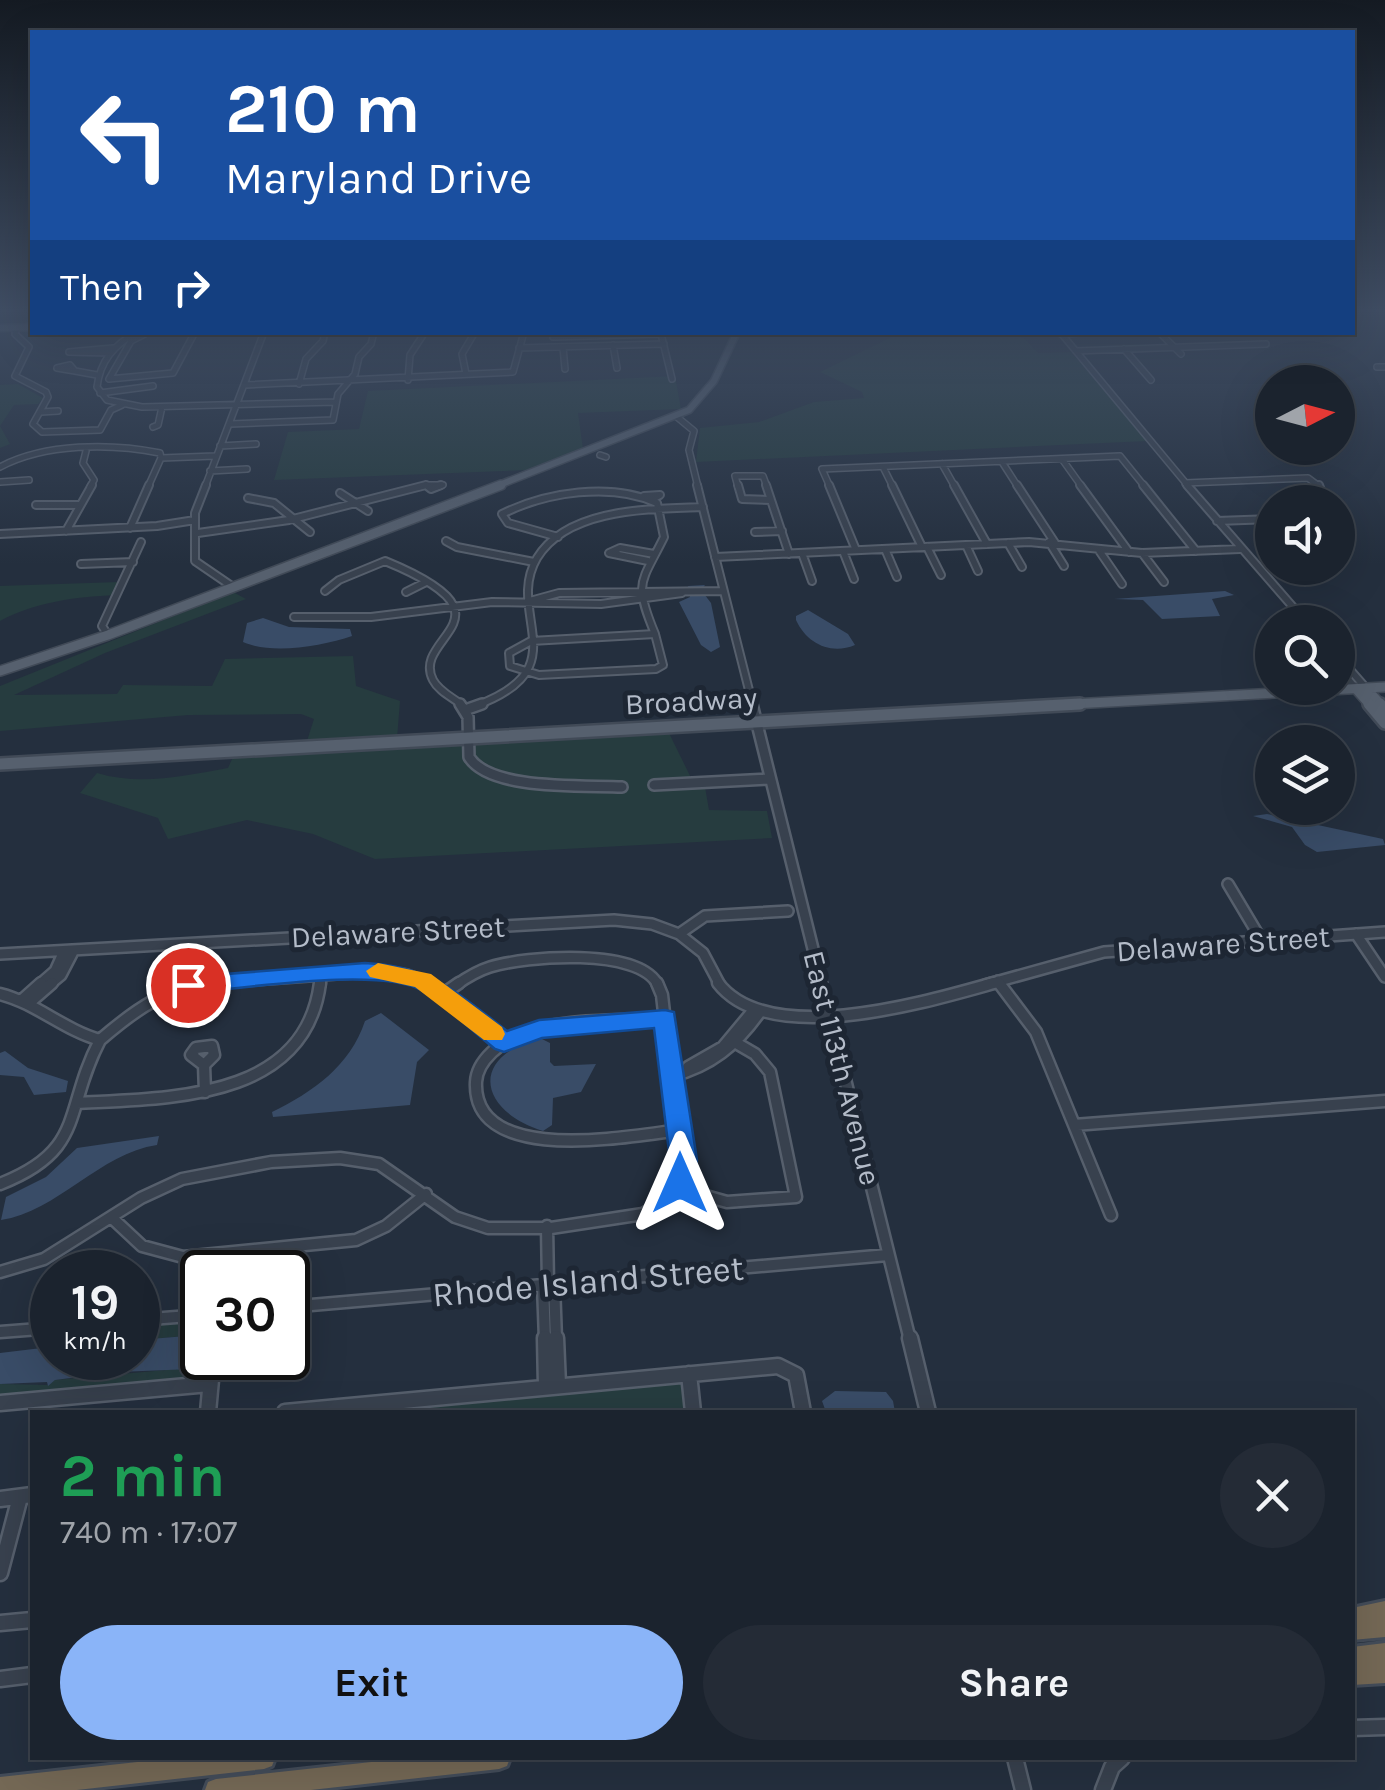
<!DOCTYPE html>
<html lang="en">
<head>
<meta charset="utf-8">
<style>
  :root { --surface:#1b232e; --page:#242b36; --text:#f1f3f6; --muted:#a0a4aa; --line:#39404a; --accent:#8ab4f8 }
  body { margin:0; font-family:Karla,sans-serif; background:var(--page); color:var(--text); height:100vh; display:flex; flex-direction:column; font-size:38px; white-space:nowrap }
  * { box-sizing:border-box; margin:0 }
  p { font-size:32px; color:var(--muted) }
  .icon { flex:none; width:55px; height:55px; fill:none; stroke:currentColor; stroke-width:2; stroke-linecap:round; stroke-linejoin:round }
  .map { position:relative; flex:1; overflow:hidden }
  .panel { position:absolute; left:30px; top:1410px; width:1325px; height:350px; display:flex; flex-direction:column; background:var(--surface); border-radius:0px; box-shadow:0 10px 40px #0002,0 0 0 2px var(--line) }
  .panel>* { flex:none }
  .hud { position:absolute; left:30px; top:30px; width:1325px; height:305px; border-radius:0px; box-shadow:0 10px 40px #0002,0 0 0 2px var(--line); background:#1a4fa0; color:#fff; overflow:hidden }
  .needle { width:65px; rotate:84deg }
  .tools { position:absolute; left:1255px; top:365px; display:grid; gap:20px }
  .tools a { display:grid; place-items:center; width:100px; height:100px; border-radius:50%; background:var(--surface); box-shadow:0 10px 40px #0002,0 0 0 2px var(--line); font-size:50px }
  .speed { position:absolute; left:30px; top:1250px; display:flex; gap:20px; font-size:50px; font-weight:700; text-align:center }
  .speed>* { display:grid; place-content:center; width:130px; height:130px; border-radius:50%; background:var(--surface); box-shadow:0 10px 40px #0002,0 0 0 2px var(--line); line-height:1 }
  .speed small { font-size:25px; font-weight:400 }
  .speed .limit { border:5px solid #111; border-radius:15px; background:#fff; color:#111 }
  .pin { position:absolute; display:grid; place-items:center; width:85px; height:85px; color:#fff; margin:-42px; border:5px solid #fff; border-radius:50%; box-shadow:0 2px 10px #0007 }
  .me { position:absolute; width:110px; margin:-55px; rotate:0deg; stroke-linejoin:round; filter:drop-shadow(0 0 8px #0008) }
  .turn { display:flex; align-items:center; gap:35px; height:210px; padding:0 30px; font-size:45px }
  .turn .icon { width:130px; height:130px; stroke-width:2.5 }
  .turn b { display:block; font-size:70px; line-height:85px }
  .then { display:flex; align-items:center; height:95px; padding:0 30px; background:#0003; gap:20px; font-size:38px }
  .round { display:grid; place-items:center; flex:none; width:105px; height:105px; border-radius:52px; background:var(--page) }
  .summary { display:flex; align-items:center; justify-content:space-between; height:170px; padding:0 30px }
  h1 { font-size:60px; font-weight:700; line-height:75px; color:#1e9e55 }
  .cta { display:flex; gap:20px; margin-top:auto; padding:20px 30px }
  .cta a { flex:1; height:115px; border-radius:60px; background:var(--accent); color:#111; font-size:40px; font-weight:700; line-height:115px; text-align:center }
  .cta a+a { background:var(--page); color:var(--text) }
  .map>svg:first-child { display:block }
  .green { fill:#263c3f }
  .water { fill:#394c67 }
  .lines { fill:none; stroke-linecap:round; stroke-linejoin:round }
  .minor-far4-casing { stroke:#565f6c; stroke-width:8 }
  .minor-far3-casing { stroke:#565f6c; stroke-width:10 }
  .minor-far2-casing { stroke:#565f6c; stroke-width:14 }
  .minor-far1-casing { stroke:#565f6c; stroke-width:15 }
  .minor-casing { stroke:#565f6c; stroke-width:19 }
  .major-far2-casing { stroke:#414a57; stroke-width:9 }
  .major-far1-casing { stroke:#414a57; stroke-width:12 }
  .major-casing { stroke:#414a57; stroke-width:16 }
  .highway-casing { stroke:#434c59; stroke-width:6 }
  .minor-far4 { stroke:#38414e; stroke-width:5 }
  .minor-far3 { stroke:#38414e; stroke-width:6 }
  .minor-far2 { stroke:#38414e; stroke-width:9 }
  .minor-far1 { stroke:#38414e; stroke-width:10 }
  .minor { stroke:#38414e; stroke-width:14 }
  .major-far2 { stroke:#56606e; stroke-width:6 }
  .major-far1 { stroke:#56606e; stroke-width:9 }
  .major { stroke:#56606e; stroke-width:11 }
  .highway { fill:#746855; fill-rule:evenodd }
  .route { fill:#1a73e8; stroke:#114b97; stroke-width:2.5 }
  .slow { fill:#f59e0b }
  .labels { text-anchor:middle; stroke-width:10; stroke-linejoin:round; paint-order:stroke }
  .street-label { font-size:30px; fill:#b4bcc9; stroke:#1d2633 }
  .near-street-label { font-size:35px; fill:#b4bcc9; stroke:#1d2633 }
</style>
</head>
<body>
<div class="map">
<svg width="1385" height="1790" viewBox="0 0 1385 1790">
  <rect width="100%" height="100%" fill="#242f3e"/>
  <path class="green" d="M900,333h110l15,6 13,14 33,-1 76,89 -451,21 4,-34 59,-6 55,-20 50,-4 -2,-6 -42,-20z
    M675,376l6,33 -103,4 5,36 -55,21 -254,10 14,-48 71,-3 9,-38z
    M18,384l25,14 -5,6 -24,1 -14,21 10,18 -10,4v-63z
    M120,582l-5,13c-40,2 -80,7 -115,26v-35z
    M233,592l13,7 -141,54 -91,42 103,-1 6,-9 89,1 13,-27 128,-3 3,30 44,15 -3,38 -91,5 8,-25 -13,-5 -113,1 -188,16v-45z
    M668,731l28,57 9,-1 4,23 58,1 5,27 -397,21 -62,-25 -66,-14 -79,19 -10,-21 -78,-25 17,-20c43,13 87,3 131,-5l5,-11z
    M202,1320v38h6l-9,20 -199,19v-13l48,1 7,-5 133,-12 4,-2 5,-31 -59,5v-14z
    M678,1381l6,6 3,25h-313z"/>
  <path class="water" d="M705,585l-4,5 10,13 9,44 -9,5 -10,-7 -22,-43 11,-5 -2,-11z
    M1225,591l9,4 -22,4 8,17 -58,3 -19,-19 -29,-1z
    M808,610l40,24 7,11c-24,10 -48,-1 -59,-25v-4z
    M263,618l26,9 61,2 2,7c-30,10 -80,19 -109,6l4,-19z
    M1267,814l116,25 2,6 -68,7 -12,-7 -13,-18 -39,-11z
    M381,1013l48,37 -12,12 -7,43 -137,12 -1,-5c41,-20 78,-46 93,-91z
    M540,1038l10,5v19l4,4 42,-2 -15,28 -28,6 -1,27 -9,6c-64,-20 -75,-74 -3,-93z
    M5,1051l23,17 40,13 -2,11 -32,3 -10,-18 -24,-2v-22z
    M159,1136l-2,9c-57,8 -100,67 -156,75l5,-23 40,-20 31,-29z
    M198,1335l-6,34 -74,3 -63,8 -7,6 -1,-4 -47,2v-31l50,-6 2,11h86v-18z
    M835,1391l51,1 7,9 2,11h-69l-4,-11z"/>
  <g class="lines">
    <defs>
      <path id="minor-far4" d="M17,327l-2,7 14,13 -14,29 31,16 2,5 -15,27 9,8 58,-2 11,-20 11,-5
        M137,332c-23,13 -37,29 -40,55l10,13 35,7 194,-5
        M149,332l-18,9 -22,38 64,-6 22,-41
        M553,332v5l108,-3
        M1060,332l129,155
        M1159,332l22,22
        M1061,334l37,-2
        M662,338l10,41
        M613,345l4,23
        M563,347l2,22
        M519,348l145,-4
        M1124,349l27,31
        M1076,351l190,-7
        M110,353l-41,-1 44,-4
        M70,365l5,6 -18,-3z
        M1377,367h8
        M75,371l22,4
        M466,374l-4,-20 13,-22
        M408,380l2,-25 15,-23
        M299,384l7,-25 17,-18 2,-9
        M245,385l268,-13 11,-40
        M100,393l53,-7
        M41,412l17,-1
        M677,417l17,14 -5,19 9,37
        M230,424l103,-4 5,-26 17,-20 4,-17 12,-13 3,-12
        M153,427l5,-2 4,-18
        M220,446l36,-2
        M86,451l-3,12 11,17 -4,7
        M600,455l6,2
        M1062,459l20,28
        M1002,462l16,25
        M942,464l13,23
        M0,467c45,-24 111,-24 160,-14l1,5 54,-2
        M883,467l10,20
        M210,471l37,-2
        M0,482l29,-2
        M1185,483l123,-5 12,9
        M426,485h17l-6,2
        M148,487l13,-29
        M205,487l59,-155
        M419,487l7,-2
        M738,487l-3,-11h28l4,11
        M830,487l-8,-18 298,-13 25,31"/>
      <path id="minor-far3" d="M206,485l-11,28v48l38,26
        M426,485l5,4 10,-4
        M697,485l56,221
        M738,485l4,14 29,1
        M766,485l23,69
        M829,485l27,65
        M892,485l30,62
        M954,485l33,59
        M1017,485l38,58
        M1080,485l49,67
        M1143,485l53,66
        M1187,485l119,137
        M1319,485l6,17
        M340,493l28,18
        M644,496l16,-1 -7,4
        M248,498l26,5 36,29
        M36,505h43
        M1217,521l55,-2
        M130,528l19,-43
        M66,531l26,-46
        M755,532l27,-1
        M198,533l91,-13 137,-35
        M0,534l157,-8 38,-6
        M558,537l-50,-14 -6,-9c44,-22 109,-32 155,-11l7,34c-23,47 -31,44 -9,97
        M446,541l11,6 77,15
        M1049,542l15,24
        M1008,543l14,24
        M966,545l12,26
        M927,547l14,28
        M885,549l12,28
        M1098,549l24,35
        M843,551l11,28
        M802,553l10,28
        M1142,553l22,29
        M715,557l314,-15 113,11 98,-4
        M648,561l-39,-8 11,-5 34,6
        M81,564l52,-2
        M325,591l14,-11 46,-19c139,57 25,75 48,119 6,12 21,18 30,26
        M406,592l20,-10
        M530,601l29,-8 164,-2
        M294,617h77l121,-15 109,2 81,-11
        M655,634l8,31 -7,4 -117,6 -29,-9 -1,-13 22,-12z
        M108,635l-6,-9 39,-84
        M1338,656l28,32
        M1338,667l18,22
        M475,706c105,-38 29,-92 62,-148 31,-51 115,-49 166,-51"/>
      <path id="minor-far2" d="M460,704l8,13 1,40c21,34 116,28 153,30
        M752,704l70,281
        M465,710l17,-6
        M654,785l114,-6
        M1228,884l34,57
        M679,934l24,19 17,32
        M1356,934l29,43
        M0,954l614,-34 38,4 27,10 26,-18 83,-5
        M998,981l3,4
        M39,985l16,-14 9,-20
        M49,985l12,-10 13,-25
        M186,985l192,-14 29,4 25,10
        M320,985l1,-11
        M456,985c10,-7 21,-14 34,-18 36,-11 149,-20 168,18
        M985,985l119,-33 281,-20"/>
      <path id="minor-far1" d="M427,983l77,60
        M718,983c51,66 208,19 276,0
        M821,983l89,357
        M999,983l37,49 75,183
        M0,994c36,9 64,36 100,46 36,-31 66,-53 115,-57
        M443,994l16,-11
        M22,1000l19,-17
        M29,1003l23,-20
        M665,1018c-47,4 -99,-1 -144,16 -19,7 -44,26 -45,48 -4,85 154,54 204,48
        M212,1046l2,9 -10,10 -13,-10 5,-7z
        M204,1065l1,27
        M688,1067l35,-20 30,-36
        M672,1076c39,-10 64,-31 87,-63
        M77,1103c91,-5 228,-2 243,-120
        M1074,1125l311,-24
        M0,1184c87,-34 63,-74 100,-144
        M677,1188l50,14 69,-5 -26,-125 -15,-18 -24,-14
        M111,1217l31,29 41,11 173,-17 30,-14 40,-32
        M547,1226l1,58
        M0,1272l44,-13 97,-61 41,-19 89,-17 69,-4 39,6 76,53 33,11h63l92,-14 25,-16 14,-27 -20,-176 -5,-12
        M554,1284l2,56
        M543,1285l2,55
        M288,1307l600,-52
        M138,1320l64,-5
        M0,1332l52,-4"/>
      <path id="minor" d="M545,1338l1,48
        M556,1338l2,47
        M910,1338l18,74
        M689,1374l4,38
        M0,1403l209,-19
        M208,1412l5,-54
        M285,1412l493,-46 18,9 7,37
        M0,1499l32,-4
        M0,1573l20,-76
        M0,1623l32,-3
        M0,1679l32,-4
        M1352,1728l33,-1
        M1015,1758l8,32
        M1103,1790l9,-23 10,-9"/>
      <path id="major-far2" d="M0,328l32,-1
        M494,487l195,-77 25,-29 23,-49"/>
      <path id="major-far1" d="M0,671l108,-36 393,-150
        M1366,688l16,18
        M1356,689l15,17
        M1035,706l350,-19"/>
      <path id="major" d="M1369,704l16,19
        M1380,704l5,6
        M0,764l1080,-60"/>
      <path id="highway" d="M1385,1601v36l-33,3v-32z
        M1385,1643v40l-33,2v-38z
        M174,1758h101l-3,8 -8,3 -187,21h-77v-13z
        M408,1758h102l-3,8 -8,3 -188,21h-106l3,-8 8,-3z"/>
    </defs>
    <use href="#minor-far4" class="minor-far4-casing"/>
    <use href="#minor-far3" class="minor-far3-casing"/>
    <use href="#minor-far2" class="minor-far2-casing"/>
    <use href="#minor-far1" class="minor-far1-casing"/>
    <use href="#minor" class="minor-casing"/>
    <use href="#major-far2" class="major-far2-casing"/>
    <use href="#major-far1" class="major-far1-casing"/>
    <use href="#major" class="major-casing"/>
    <use href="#highway" class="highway-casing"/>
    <use href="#minor-far4" class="minor-far4"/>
    <use href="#minor-far3" class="minor-far3"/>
    <use href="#minor-far2" class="minor-far2"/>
    <use href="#minor-far1" class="minor-far1"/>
    <use href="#minor" class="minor"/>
    <use href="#major-far2" class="major-far2"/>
    <use href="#major-far1" class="major-far1"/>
    <use href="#major" class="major"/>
    <use href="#highway" class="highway"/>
  </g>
  <linearGradient id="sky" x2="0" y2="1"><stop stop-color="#141a22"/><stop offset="0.55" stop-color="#3f4d63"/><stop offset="1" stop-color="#3f4d63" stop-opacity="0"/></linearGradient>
  <rect width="1385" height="564" fill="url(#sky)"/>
  <path class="route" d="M365,963c66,3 92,30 142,68l32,-11 126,-10 9,2 23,148 -7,31 -10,3 -10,-3 -4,-8 4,-23 -16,-132 -112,10 -38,14 -9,-3c-24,-19 -47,-42 -72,-58 -41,-25 -183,-2 -235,2l-13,-8 13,-8z"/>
  <path class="slow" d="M378,963l53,11 71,53 3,7 -3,6h-18l-69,-53 -45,-10 -4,-6z"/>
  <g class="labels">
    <g class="street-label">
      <text transform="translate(691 701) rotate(-3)" y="10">Broadway</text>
      <text transform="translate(398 932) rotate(-3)" y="10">Delaware Street</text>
      <text transform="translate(1223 944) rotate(-4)" y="10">Delaware Street</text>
      <text transform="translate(842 1068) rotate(76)" y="10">East 113th Avenue</text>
    </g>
    <g class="near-street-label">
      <text transform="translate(588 1281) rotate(-5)" y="12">Rhode Island Street</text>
    </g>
  </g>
</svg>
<div class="tools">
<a><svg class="needle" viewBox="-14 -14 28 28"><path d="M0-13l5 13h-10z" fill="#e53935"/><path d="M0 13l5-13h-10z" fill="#a0a4aa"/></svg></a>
<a><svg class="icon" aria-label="sound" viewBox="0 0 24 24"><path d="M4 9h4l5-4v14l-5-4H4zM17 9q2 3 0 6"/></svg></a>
<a><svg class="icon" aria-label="search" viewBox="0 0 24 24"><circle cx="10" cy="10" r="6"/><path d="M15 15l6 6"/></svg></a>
<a><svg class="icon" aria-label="layers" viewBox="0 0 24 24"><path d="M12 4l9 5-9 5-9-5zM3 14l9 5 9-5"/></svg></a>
</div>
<div class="speed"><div>19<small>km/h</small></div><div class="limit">30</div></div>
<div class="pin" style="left:188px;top:985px;background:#d93025"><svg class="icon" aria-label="arrive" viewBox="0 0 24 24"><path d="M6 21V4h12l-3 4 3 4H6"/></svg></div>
<svg class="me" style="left:680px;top:1183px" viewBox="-20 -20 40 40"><path d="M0-17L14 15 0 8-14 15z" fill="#1a73e8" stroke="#fff" stroke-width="4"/></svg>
<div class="hud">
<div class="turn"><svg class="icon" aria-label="left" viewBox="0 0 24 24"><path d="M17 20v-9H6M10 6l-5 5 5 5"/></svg><div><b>210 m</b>Maryland Drive</div></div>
<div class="then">Then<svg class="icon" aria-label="right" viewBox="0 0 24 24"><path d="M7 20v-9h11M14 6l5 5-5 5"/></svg></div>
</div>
<section class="panel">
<div class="summary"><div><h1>2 min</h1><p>740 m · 17:07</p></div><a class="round"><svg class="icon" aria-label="close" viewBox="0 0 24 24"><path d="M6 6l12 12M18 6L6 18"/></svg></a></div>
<div class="cta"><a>Exit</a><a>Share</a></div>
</section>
</div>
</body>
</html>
